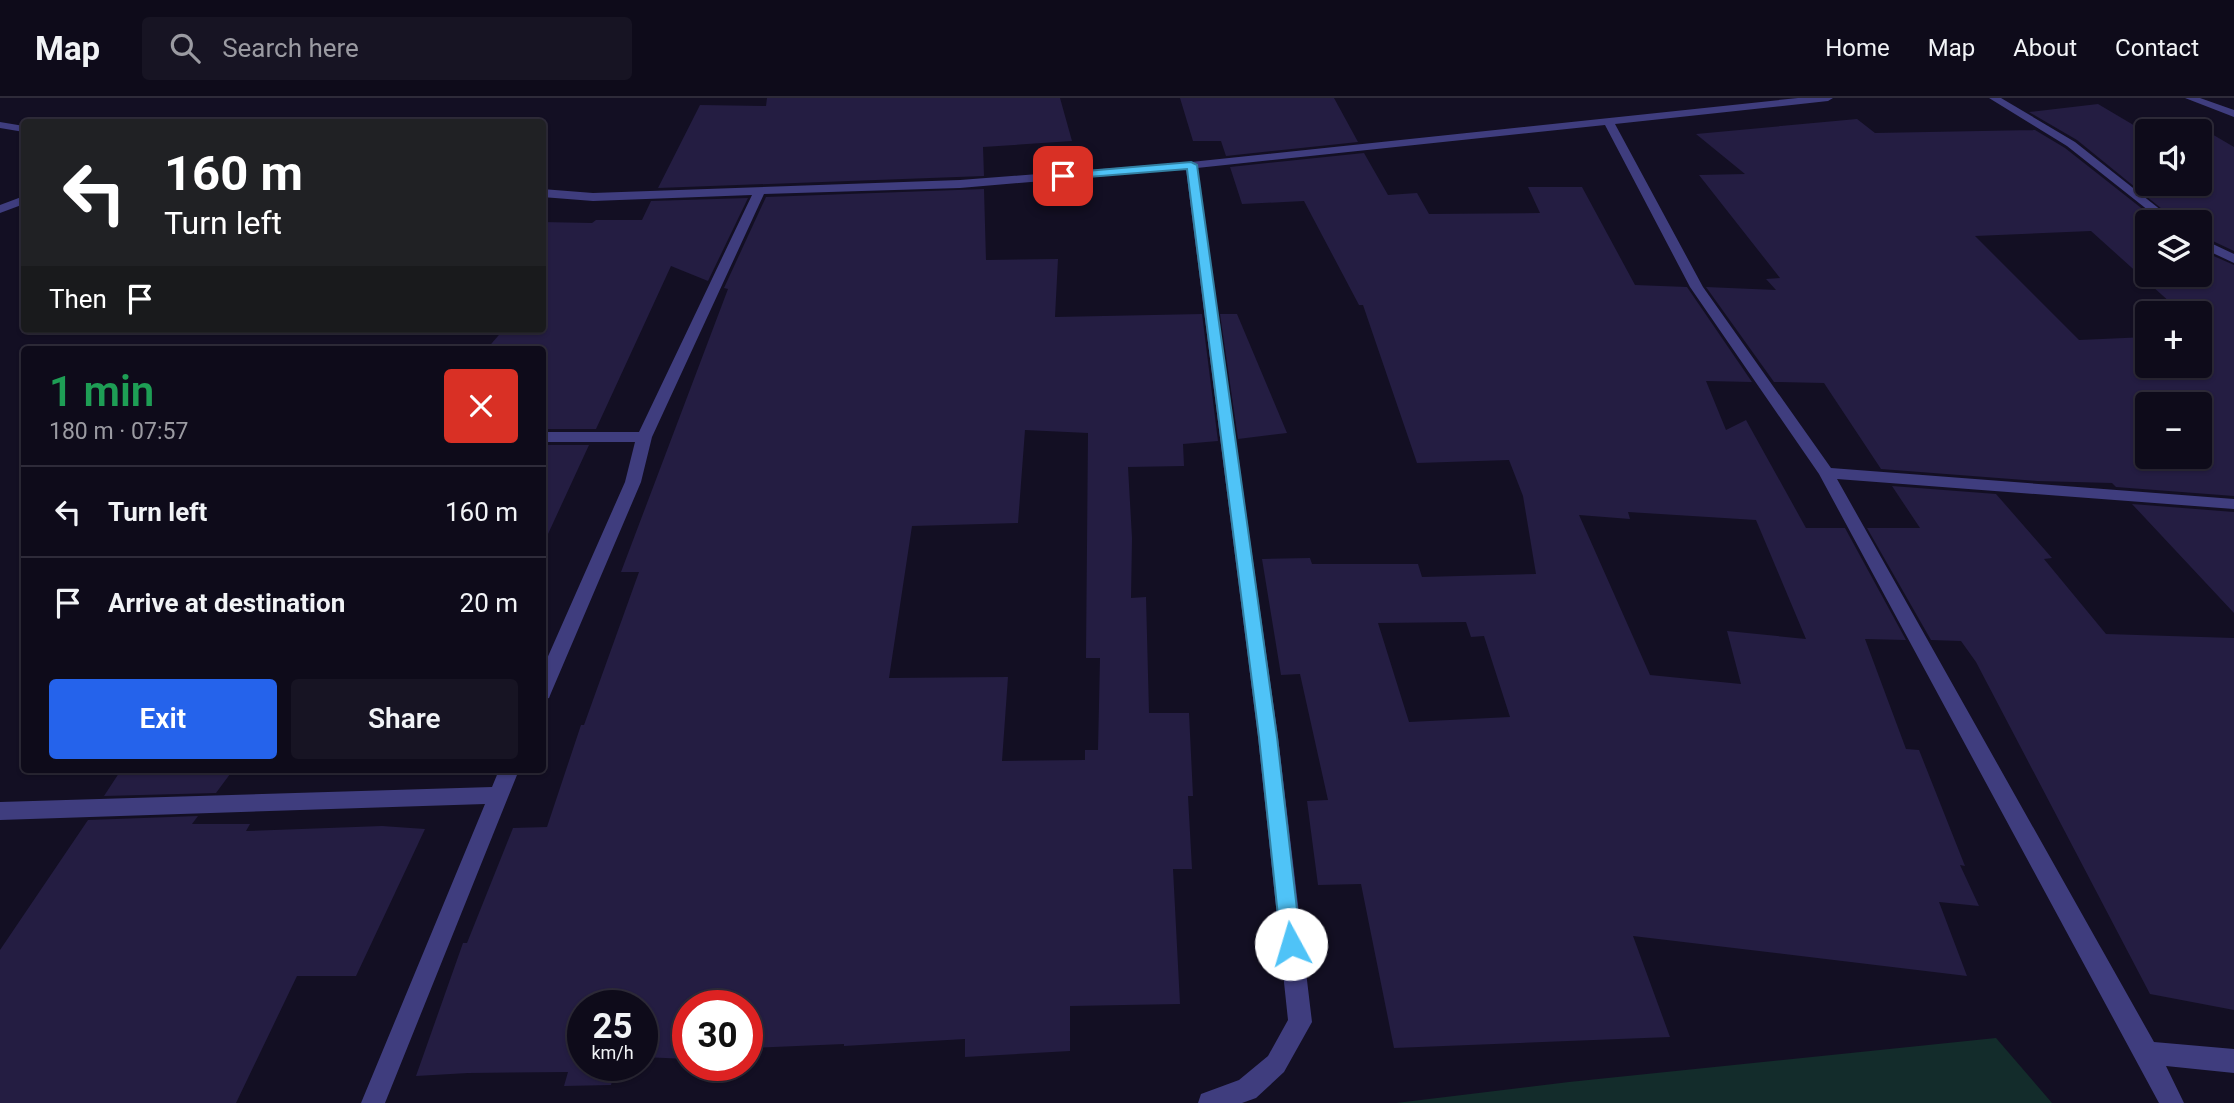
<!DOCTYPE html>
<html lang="en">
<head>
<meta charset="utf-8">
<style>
  :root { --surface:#0e0b1a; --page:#171423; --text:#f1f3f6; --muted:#9b9ba2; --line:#2e2b39; --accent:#2563eb }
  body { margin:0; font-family:Roboto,sans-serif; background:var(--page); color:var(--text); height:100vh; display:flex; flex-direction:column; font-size:26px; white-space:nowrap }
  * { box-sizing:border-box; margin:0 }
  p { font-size:23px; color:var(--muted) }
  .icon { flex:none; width:38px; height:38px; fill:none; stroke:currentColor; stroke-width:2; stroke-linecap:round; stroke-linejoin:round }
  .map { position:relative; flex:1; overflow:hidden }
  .panel { position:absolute; left:21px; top:248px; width:525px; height:427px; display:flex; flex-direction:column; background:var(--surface); border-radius:7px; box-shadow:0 2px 5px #0004,0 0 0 2px var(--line) }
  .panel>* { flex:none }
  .hud { position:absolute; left:21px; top:21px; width:525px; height:214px; border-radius:7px; box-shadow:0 2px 5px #0004,0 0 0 2px var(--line); background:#202124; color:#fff; overflow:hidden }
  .tools { position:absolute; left:2135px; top:21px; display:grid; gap:14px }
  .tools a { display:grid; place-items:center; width:77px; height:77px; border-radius:7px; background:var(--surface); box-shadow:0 2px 5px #0004,0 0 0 2px var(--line); font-size:35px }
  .speed { position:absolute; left:567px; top:892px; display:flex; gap:14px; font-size:35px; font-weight:700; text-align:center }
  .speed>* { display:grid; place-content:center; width:91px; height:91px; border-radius:50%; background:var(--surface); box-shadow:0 2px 5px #0004,0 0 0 2px var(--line); line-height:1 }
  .speed small { font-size:18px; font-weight:400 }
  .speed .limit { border:10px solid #d22; background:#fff; color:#111 }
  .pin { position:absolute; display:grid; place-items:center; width:60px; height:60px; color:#fff; margin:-30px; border-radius:14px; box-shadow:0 4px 10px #0006 }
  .me { position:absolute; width:77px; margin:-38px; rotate:354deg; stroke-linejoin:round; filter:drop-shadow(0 0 5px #0008) }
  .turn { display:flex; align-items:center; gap:24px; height:147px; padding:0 28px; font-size:32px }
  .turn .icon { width:91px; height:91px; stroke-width:2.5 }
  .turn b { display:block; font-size:49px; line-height:60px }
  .then { display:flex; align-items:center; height:66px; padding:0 28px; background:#0003; gap:14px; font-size:26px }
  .round { display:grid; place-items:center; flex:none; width:74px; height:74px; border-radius:7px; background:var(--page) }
  .overview { display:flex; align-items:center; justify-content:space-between; height:119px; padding:0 28px }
  h1 { font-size:42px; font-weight:600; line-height:52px; color:#1e9e55 }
  .action { display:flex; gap:14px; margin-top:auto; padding:14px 28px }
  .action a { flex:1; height:80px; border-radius:7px; background:var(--accent); color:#fff; font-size:28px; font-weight:600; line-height:80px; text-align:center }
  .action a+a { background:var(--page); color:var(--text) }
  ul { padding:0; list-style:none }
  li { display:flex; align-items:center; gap:21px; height:91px; padding:0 28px; border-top:2px solid var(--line) }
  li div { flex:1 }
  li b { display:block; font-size:26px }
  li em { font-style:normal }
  header { display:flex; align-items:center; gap:42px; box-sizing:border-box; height:98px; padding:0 35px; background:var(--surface); border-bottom:2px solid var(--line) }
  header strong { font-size:33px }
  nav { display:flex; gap:38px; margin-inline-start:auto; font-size:24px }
  .search { width:490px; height:63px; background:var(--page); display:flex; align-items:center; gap:18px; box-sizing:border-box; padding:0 24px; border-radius:7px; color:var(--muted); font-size:26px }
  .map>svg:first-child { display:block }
  .green { fill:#132c2b }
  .building { fill:#241d42; fill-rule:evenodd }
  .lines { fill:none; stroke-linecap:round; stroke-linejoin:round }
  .minor { fill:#3f3d7e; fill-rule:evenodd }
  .route { fill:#4fc3f7; stroke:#337fa1; stroke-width:2 }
</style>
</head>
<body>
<header>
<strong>Map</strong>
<div class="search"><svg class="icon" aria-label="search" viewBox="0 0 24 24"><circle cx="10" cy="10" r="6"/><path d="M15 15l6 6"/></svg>Search here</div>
<nav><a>Home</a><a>Map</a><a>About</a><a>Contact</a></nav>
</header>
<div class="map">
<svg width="2234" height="1005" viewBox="0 0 2234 1005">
  <rect width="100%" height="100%" fill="#130f23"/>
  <path class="green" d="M1996,940l56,65h-656l173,-21z"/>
  <path class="building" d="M767,0h293l12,43 -89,6 1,29 -326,12 42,-83 66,1z
    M1180,0h154l24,44 -132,14 -5,-15h-28z
    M2098,6l49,29v51h53v-53h-14l19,-1 29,17v104l-34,-16v-13h-22l-101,-82 -48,-28z
    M1857,21l18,14 160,-3 30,18 94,74h-12v53h53v-25l34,15v231l-118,-9 -4,-4 -75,-2 -156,-12 -57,-86 -50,-1 -68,-95 70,3 -10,-11 14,-1 -81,-103 46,-1 -49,-40zM2091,133l91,82h18v16l7,6 -7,1v30h-53v-29l-68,3 -104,-104zM2147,306h53v53h-53z
    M1364,55l24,42 29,-2 12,21 111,-1 -12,-26h54l53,98 52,2 65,95 -46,-1 20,49 20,-10 60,108h39l61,112 -41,-1 41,110 13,1 46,116 -5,-1 19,41 -40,-4 28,74 -334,-40 37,101 -276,11 -33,-164 -43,1 -11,-84 21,-1 -28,-126 -19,1 -19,-116 48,-1 2,6h106l4,13 114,-3 -13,-78 -14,-36 -92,3 -54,-158h-4l-55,-104 -62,3 -12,-37zM1628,414l128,8 50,119 -79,-8 14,53 -91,-9 -71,-160 51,4zM1466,524l5,15 13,-1 26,81 -101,5 -31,-99z
    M984,91l2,71 72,-1 -3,58 147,-3 16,127 -35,3 1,22 -56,1 4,71 -1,60 15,-1 3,116h40l4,83h-5l4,73h-19l7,135 -110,2v45l-105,6v-18l-121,7v-2l-97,4v-42h-59v53l-46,-2v-51h-59v60h33l-5,19 -47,1 4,-14 -100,1 -52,3 47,-133h4l46,-115 34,-1 34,-102h3l55,-153h-18l107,-283 -4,-1 42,-91zM1025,332l63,3 -2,225h14l-2,92h-13v10l-83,1 6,-84 -119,1 23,-152 106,-3z
    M748,100l-40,83 -37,-15 -75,163h-54v-79h-56l18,-21h38v-107l50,1 4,-3h46l9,-19z
    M1220,216h17l50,119 -49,6z
    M542,347h47l-47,102z
    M1892,388l104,8 56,64 -8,1 62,75 128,4v372l-84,-16 -174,-332 -15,-21 -30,-1 -64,-112h53z
    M2132,406l102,8v101z
    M121,672h112l-17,23 -112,3z
    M198,718l-6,8h58l-4,7 136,-5 43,3 -69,147h-59l-61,127h-236v-153l88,-130z"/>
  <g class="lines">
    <path class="minor" d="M1798,0h35l-5,3 -213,23 88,163 128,181 403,31v10l-397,-30 317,563 80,7v24l-68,-7 18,37h-25l-340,-629 -129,-187 -85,-162 -408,43 81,569 34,285 -28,50 -28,26 -14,5h-44l3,-9 38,-14 29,-24 20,-36 -30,-283 -72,-568 -226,19 -196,6 -112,243 -11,45 -90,211 -2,5 -7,2v-30l83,-188 10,-40h-93v-10h97l113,-237 -159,6 -51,-4v-8l51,4 367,-13 231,-18z
      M1989,0h12l74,44 101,80h-13l-96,-76z
      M2185,0h15l34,12v7z
      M0,24l24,4v6l-24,-4z
      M24,98v8l-24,9v-8z
      M2200,140l34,16v9l-34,-16z
      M499,672h20l-134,333h-24l124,-299 -485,16v-18l492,-15z"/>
  </g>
  <path class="route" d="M1191,64l6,3 80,572 24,207 -3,7 -7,2 -7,-2 -3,-7 -22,-207 -72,-568 -124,10 -5,-3 5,-3z"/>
</svg>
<div class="tools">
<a><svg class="icon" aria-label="sound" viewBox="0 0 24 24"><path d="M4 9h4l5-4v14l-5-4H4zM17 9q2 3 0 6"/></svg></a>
<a><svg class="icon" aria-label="layers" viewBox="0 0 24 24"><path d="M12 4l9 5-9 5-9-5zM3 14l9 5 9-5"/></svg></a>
<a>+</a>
<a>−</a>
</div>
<div class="speed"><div>25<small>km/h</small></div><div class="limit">30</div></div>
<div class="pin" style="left:1063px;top:78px;background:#d93025"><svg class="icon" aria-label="arrive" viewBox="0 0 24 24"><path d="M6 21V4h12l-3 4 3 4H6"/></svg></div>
<svg class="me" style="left:1291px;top:846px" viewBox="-20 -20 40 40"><circle r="19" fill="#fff"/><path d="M0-13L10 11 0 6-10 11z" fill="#4fc3f7"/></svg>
<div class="hud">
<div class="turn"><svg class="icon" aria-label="left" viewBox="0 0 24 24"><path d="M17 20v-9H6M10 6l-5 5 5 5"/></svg><div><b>160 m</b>Turn left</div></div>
<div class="then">Then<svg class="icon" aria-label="arrive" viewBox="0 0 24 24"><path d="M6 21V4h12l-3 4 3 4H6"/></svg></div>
</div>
<section class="panel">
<div class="overview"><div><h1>1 min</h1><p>180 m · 07:57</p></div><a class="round" style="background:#d93025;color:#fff"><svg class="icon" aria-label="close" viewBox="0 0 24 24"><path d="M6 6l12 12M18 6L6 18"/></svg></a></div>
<ul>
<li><svg class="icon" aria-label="left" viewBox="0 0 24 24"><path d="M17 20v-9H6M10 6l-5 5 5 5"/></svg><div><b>Turn left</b></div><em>160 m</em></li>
<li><svg class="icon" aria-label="arrive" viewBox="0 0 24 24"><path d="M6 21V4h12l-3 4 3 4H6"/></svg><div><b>Arrive at destination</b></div><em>20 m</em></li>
</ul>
<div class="action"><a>Exit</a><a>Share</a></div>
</section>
</div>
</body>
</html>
